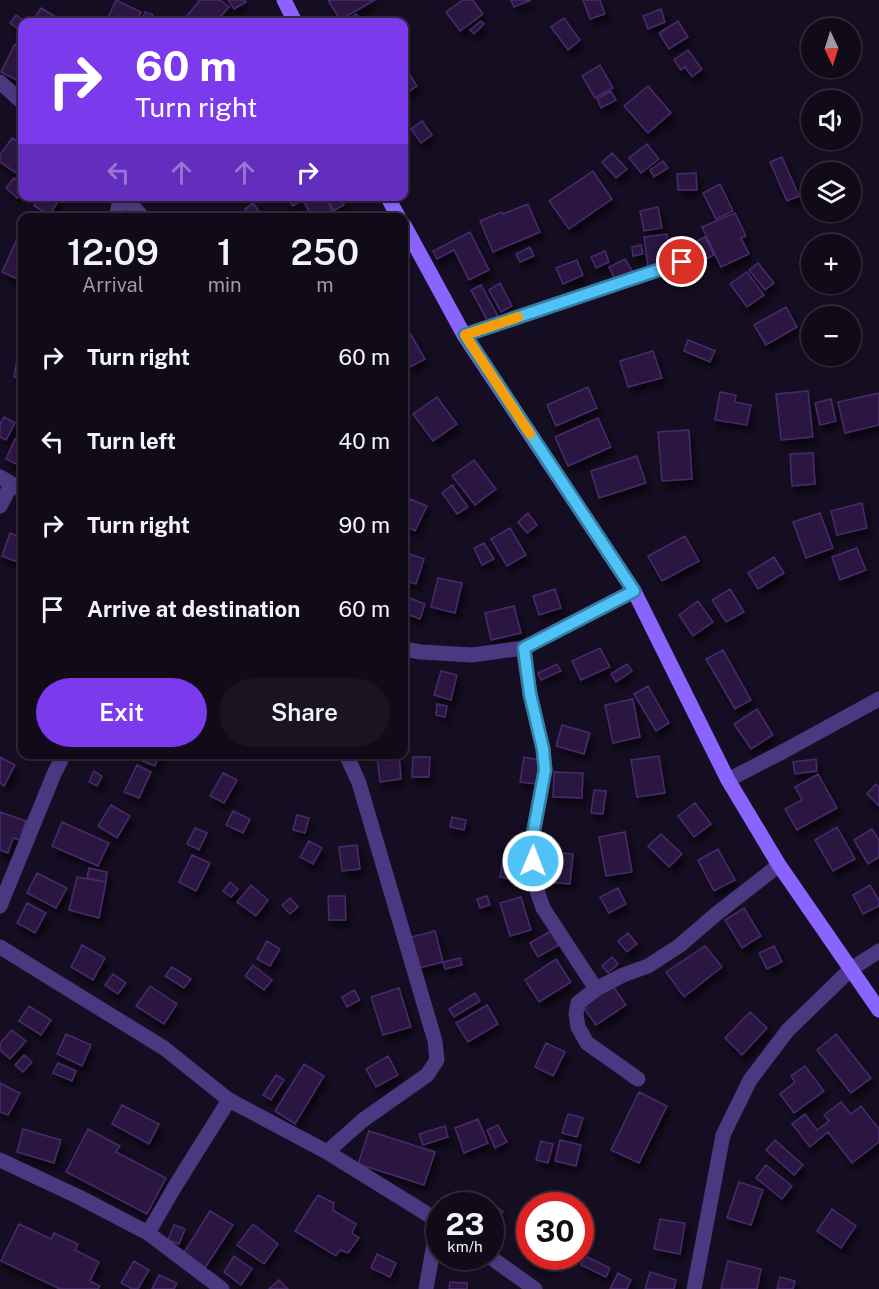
<!DOCTYPE html>
<html lang="en">
<head>
<meta charset="utf-8">
<style>
  :root { --surface:#100a19; --page:#191322; --text:#f1f3f6; --muted:#9c9aa2; --line:#302b38; --accent:#7c3aed }
  body { margin:0; font-family:"Public Sans",sans-serif; background:var(--page); color:var(--text); height:100vh; display:flex; flex-direction:column; font-size:22px; white-space:nowrap }
  * { box-sizing:border-box; margin:0 }
  p { font-size:20px; color:var(--muted) }
  .icon { flex:none; width:33px; height:33px; fill:none; stroke:currentColor; stroke-width:2; stroke-linecap:round; stroke-linejoin:round }
  .map { position:relative; flex:1; overflow:hidden }
  .panel { position:absolute; left:18px; top:213px; width:390px; height:546px; display:flex; flex-direction:column; background:var(--surface); border-radius:12px; box-shadow:0 2px 4px #0004,0 0 0 2px var(--line) }
  .panel>* { flex:none }
  .banner { position:absolute; left:18px; top:18px; width:390px; height:183px; border-radius:12px; box-shadow:0 2px 4px #0004,0 0 0 2px var(--line); background:#7c3aed; color:#fff; overflow:hidden }
  .needle { width:39px; rotate:176deg }
  .controls { position:absolute; left:801px; top:18px; display:grid; gap:12px }
  .controls a { display:grid; place-items:center; width:60px; height:60px; border-radius:50%; background:var(--surface); box-shadow:0 2px 4px #0004,0 0 0 2px var(--line); font-size:30px }
  .speed { position:absolute; left:426px; top:1192px; display:flex; gap:12px; font-size:30px; font-weight:700; text-align:center }
  .speed>* { display:grid; place-content:center; width:78px; height:78px; border-radius:50%; background:var(--surface); box-shadow:0 2px 4px #0004,0 0 0 2px var(--line); line-height:1 }
  .speed small { font-size:15px; font-weight:400 }
  .speed .limit { border:9px solid #d22; background:#fff; color:#111 }
  .pin { position:absolute; display:grid; place-items:center; width:51px; height:51px; color:#fff; margin:-26px; border:3px solid #fff; border-radius:50%; box-shadow:0 2px 6px #0007 }
  .me { position:absolute; width:66px; margin:-33px; rotate:1deg; stroke-linejoin:round; filter:drop-shadow(0 0 4px #0008) }
  .turn { display:flex; align-items:center; gap:21px; height:126px; padding:0 18px; font-size:27px }
  .turn .icon { width:78px; height:78px; stroke-width:2.5 }
  .turn b { display:block; font-size:42px; line-height:51px }
  .lanes { display:flex; align-items:center; height:57px; padding:0 18px; background:#0003; justify-content:center; gap:30px; direction:ltr }
  .lanes .off { opacity:.35 }
  .eta { display:flex; justify-content:space-evenly; align-items:center; height:102px; text-align:center }
  .eta b { font-size:36px; font-weight:600; line-height:42px }
  .cta { display:flex; gap:12px; margin-top:auto; padding:12px 18px }
  .cta a { flex:1; height:69px; border-radius:36px; background:var(--accent); color:#fff; font-size:24px; font-weight:600; line-height:69px; text-align:center }
  .cta a+a { background:var(--page); color:var(--text) }
  ul { padding:0; list-style:none }
  li { display:flex; align-items:center; gap:18px; height:84px; padding:0 18px }
  li div { flex:1 }
  li b { display:block; font-size:22px }
  li em { font-style:normal }
  .map>svg:first-child { display:block }
  .building { fill:#2a1941; stroke:#472b6d; stroke-width:1.5; filter:url(#shadow) }
  .lines { fill:none; stroke-linecap:round; stroke-linejoin:round }
  .street { stroke:#4a3880; stroke-width:15 }
  .secondary { stroke:#8964ff; stroke-width:15 }
  .route-casing { stroke:#337fa1; stroke-width:15 }
  .route { stroke:#4fc3f7; stroke-width:10 }
  .slow { stroke:#f59e0b; stroke-width:10 }
</style>
</head>
<body>
<div class="map">
<svg width="879" height="1289" viewBox="0 0 879 1289">
  <defs>
    <filter id="shadow"><feDropShadow dx="3.5" dy="6" stdDeviation="3" flood-color="#0009"/></filter>
  </defs>
  <rect width="100%" height="100%" fill="#150d21"/>
  <path class="building" d="M116,0l25,12 -5,10h-30z
    M200,0h20l9,7 -13,15h-34z
    M228,0h16l2,2 -12,7z
    M328,0h47l-35,20z
    M463,0h10l10,14 -23,17 -14,-19z
    M511,0h20l-17,7z
    M583,0h17l5,14 -15,5z
    M41,8l23,14h-32z
    M661,9l4,13 -17,7 -5,-13z
    M145,12l8,3 -3,7h-9z
    M356,14l5,6 -4,2h-7l-2,-2z
    M16,15l7,5 -6,8 -7,-5z
    M564,18l16,22 -12,10 -17,-23z
    M481,21l3,3 -10,10 -4,-4z
    M678,21l10,16 -19,12 -10,-16z
    M15,44l7,4v35l-21,-11z
    M688,50l14,19 -10,8 -7,-10 -4,3 -7,-10z
    M600,65l13,23 -18,10 -13,-22z
    M405,68l12,18 -13,9v-26z
    M648,86l23,27 -23,20 -24,-27z
    M611,91l5,9 -15,8 -4,-9z
    M422,121l10,14 -11,8 -10,-14z
    M12,138l10,6v33l-22,-15v-7z
    M647,144l12,15 -18,14 -12,-15z
    M612,153l15,16 -11,9 -14,-16z
    M782,157l17,39 -12,5 -17,-39z
    M663,161l5,7 -14,9 -4,-7z
    M593,171l19,28 -43,30 -20,-28z
    M696,173l1,17h-19l-1,-16z
    M14,178l8,8v6l-5,6 -11,-10z
    M720,184l13,27 -17,8 -13,-26z
    M39,196h22l-11,19 -16,-9z
    M286,196h9l4,6 -6,4z
    M302,196h23l11,19 -5,3h-18l-12,-21z
    M340,196l4,9 -11,6 -7,-14z
    M253,203l11,15h-13l-6,-9z
    M528,204l12,28 -47,20 -13,-31 22,-9 1,2z
    M658,207l4,21 -18,3 -4,-20z
    M735,213l11,23 -5,2 8,16 -28,13 -19,-40z
    M22,228v53l-20,-9z
    M470,232l19,38 -20,10 -15,-30 -17,9 -4,-8z
    M667,234l4,31 -23,2 -4,-30z
    M705,237l9,18 -10,5 -9,-18z
    M641,245l2,9 -10,2 -1,-9z
    M530,247l4,9 -14,6 -4,-8z
    M605,251l4,11 -13,6 -5,-11z
    M625,259l9,15 -17,9 -8,-16z
    M577,260l6,15 -20,9 -7,-16z
    M758,263l16,20 -9,7 -16,-20z
    M747,272l17,23 -17,12 -17,-23z
    M500,283l12,23 -11,6 -12,-22z
    M481,285l17,31 -10,6 -17,-32z
    M786,307l11,20 -31,18 -12,-20z
    M408,330l17,29 -15,8 -6,-11v-24z
    M688,340l27,11 -5,11 -26,-11z
    M653,351l9,27 -34,9 -8,-26z
    M18,354l4,1v24l-8,-2z
    M588,387l9,21 -41,18 -9,-21z
    M808,391l5,46 -32,3 -5,-46z
    M720,392l16,3 -1,7 16,3 -4,20 -32,-5z
    M879,393v32l-34,8 -7,-31z
    M437,397l20,27 -24,17 -20,-27z
    M831,399l5,22 -16,4 -5,-22z
    M4,417l11,6 -9,17 -6,-3v-13z
    M598,418l13,29 -43,19 -13,-29z
    M689,430l3,49 -30,2 -4,-49z
    M15,439l7,4v24l-16,-8z
    M813,453l2,31 -23,2 -2,-32z
    M637,456l9,27 -47,15 -8,-27z
    M474,460l22,29 -21,16 -23,-29z
    M452,485l16,22 -11,7 -15,-21z
    M410,499l17,7 -12,25 -11,-6v-12z
    M862,503l5,25 -30,7 -6,-24z
    M528,513l9,12 -10,8 -9,-11z
    M820,513l13,35 -27,10 -13,-36z
    M510,528l16,27 -19,11 -16,-27z
    M10,533l12,5v26l-20,-8z
    M685,536l14,25 -37,20 -14,-25z
    M484,543l10,16 -12,6 -8,-17z
    M857,548l9,22 -26,10 -8,-23z
    M404,552l20,7 -8,25 -12,-4z
    M774,557l10,16 -26,16 -10,-16z
    M438,578l24,5 -7,30 -24,-6z
    M555,589l6,19 -22,7 -6,-19z
    M730,589l14,23 -18,10 -14,-22z
    M404,596l21,8 -5,15 -16,-6z
    M698,601l15,21 -20,14 -14,-21z
    M514,606l7,27 -30,7 -6,-27z
    M600,648l10,19 -29,13 -9,-19z
    M723,650l28,50 -16,9 -29,-50z
    M557,664l4,7 -20,9 -3,-7z
    M627,664l5,7 -16,11 -5,-8z
    M441,671l16,4 -6,25 -17,-5z
    M648,686l21,37 -13,8 -22,-37z
    M633,699l7,38 -27,6 -8,-38z
    M437,704l10,2 -2,11 -9,-2z
    M757,709l16,26 -22,14 -17,-25z
    M562,725l28,8 -6,21 -28,-8z
    M142,754h18l-5,12 -15,-6z
    M391,754h8l2,25 -21,3 -3,-26z
    M659,756l6,37 -28,4 -6,-37z
    M0,757l15,8 -11,21 -4,-3z
    M413,757h17l-1,20h-17z
    M524,757l16,3 -4,24 -16,-2z
    M816,759l1,12 -22,3 -2,-12z
    M137,765l14,7 -12,26 -15,-6z
    M94,771l8,5 -5,10 -8,-4z
    M554,772l29,1 -1,25 -29,-1z
    M223,773l14,7 -13,23 -14,-7z
    M818,774l19,34 -40,22 -12,-21 17,-9 -7,-13z
    M876,784l3,3v19l-12,-12z
    M594,790l12,1 -3,23 -12,-1z
    M695,803l16,21 -17,13 -16,-21z
    M111,805l19,11 -13,22 -19,-12z
    M233,811l17,8 -7,14 -17,-8z
    M0,812l26,9 -6,19 -7,-2 -5,15 -8,-3z
    M297,815l12,3 -4,15 -12,-3z
    M452,817l14,3 -2,10 -14,-3z
    M62,822l47,21 -11,23 -46,-20z
    M837,827l18,32 -22,12 -18,-31z
    M195,828l12,5 -8,17 -12,-6z
    M872,829l7,11v17l-11,7 -14,-24z
    M625,832l7,40 -26,4 -7,-39z
    M661,834l21,20 -13,13 -21,-21z
    M309,841l13,7 -9,16 -13,-7z
    M357,845l3,24 -18,2 -3,-24z
    M718,849l17,31 -21,11 -16,-31z
    M548,852l25,2 -3,30 -24,-2z
    M192,855l18,8 -14,28 -17,-9z
    M503,859l20,3 -3,19 -20,-4z
    M89,868l18,4 -1,10 -19,-4z
    M37,873l30,15 -11,20 -29,-15z
    M77,877l29,5 -7,36 -30,-8z
    M230,882l8,7 -7,8 -8,-6z
    M251,885l17,15 -12,16 -19,-14z
    M870,885l9,15v6l-16,8 -10,-19z
    M618,888l8,16 -17,9 -9,-16z
    M328,896h17l1,24h-17z
    M487,896l3,9 -10,3 -3,-9z
    M521,897l10,33 -21,6 -10,-33z
    M290,898l8,9 -8,7 -8,-9z
    M27,903l19,10 -11,20 -18,-10z
    M744,908l17,28 -19,12 -17,-28z
    M435,931l8,31 -24,6 -8,-31z
    M551,931l8,14 -21,12 -8,-14z
    M628,933l9,11 -10,8 -9,-11z
    M267,941l13,8 -10,17 -13,-7z
    M82,945l23,13 -12,22 -22,-13z
    M705,946l17,21 -38,30 -18,-25z
    M774,946l8,16 -15,7 -8,-16z
    M612,957l6,7 -10,9 -6,-7z
    M460,958l2,7 -17,4 -2,-7z
    M556,959l15,23 -32,20 -14,-22z
    M253,965l19,15 -8,10 -19,-14z
    M172,967l19,12 -7,9 -19,-12z
    M113,974l13,9 -8,11 -13,-9z
    M150,986l27,18 -13,20 -28,-18z
    M613,986l13,19 -30,20 -13,-18z
    M399,988l12,39 -28,8 -12,-38z
    M354,990l6,10 -13,7 -5,-10z
    M475,993l5,8 -26,16 -5,-8z
    M487,1005l11,19 -30,18 -12,-19z
    M29,1006l22,14 -10,15 -22,-14z
    M750,1012l17,16 -25,27 -17,-17z
    M12,1030l14,11 -16,18 -10,-9v-7z
    M66,1034l25,11 -9,21 -25,-12z
    M836,1034l35,44 -20,15 -34,-43z
    M546,1043l19,9 -12,24 -18,-9z
    M24,1055l8,7 -9,10 -8,-7z
    M388,1056l10,19 -22,12 -10,-18z
    M58,1063l18,8 -4,10 -19,-8z
    M304,1064l20,12 -29,48 -20,-13z
    M805,1066l19,25 -30,22 -14,-19 15,-12 -4,-6z
    M276,1075l8,5 -13,20 -8,-5z
    M0,1083l20,10 -12,22 -8,-3z
    M639,1092l28,14 -28,57 -28,-13z
    M841,1102l10,12 10,-8 18,23v13l-27,21 -24,-31 -18,15 -18,-23 13,-10 12,16 12,-9 -5,-6z
    M122,1105l37,19 -10,20 -37,-20z
    M568,1114l15,4 -6,19 -15,-4z
    M478,1119l10,24 -24,10 -9,-25z
    M498,1125l9,17 -12,6 -8,-18z
    M445,1126l3,11 -25,8 -4,-11z
    M23,1129l38,11 -7,23 -37,-11z
    M88,1129l32,17 -4,6 50,26 -19,36 -81,-42z
    M369,1131l66,21 -11,33 -66,-21z
    M560,1140l21,5 -5,21 -21,-5z
    M775,1140l28,25 -9,10 -28,-25z
    M541,1141l12,3 -5,19 -12,-3z
    M766,1165l26,21 -10,13 -26,-21z
    M739,1182l24,8 -12,35 -24,-7z
    M481,1194l22,18 -12,16 -1,-22h-19z
    M318,1195l16,8 -1,7 23,14 -4,9 7,5 -11,15 -8,-3 -4,6 -41,-25z
    M441,1200l6,6h-7v11l-8,-8z
    M832,1209l24,17 -15,22 -24,-17z
    M210,1211l23,14 -28,43 -22,-14z
    M660,1219l25,4 -5,31 -26,-5z
    M19,1224l32,15 3,-6 24,11 -3,6 24,12 -9,19 10,5 -2,3h-38l-59,-28z
    M253,1224l25,20 -14,20 -27,-19z
    M174,1225l11,4 -6,15 -11,-4z
    M530,1252v5h24l-8,13 -19,-14z
    M377,1254l19,9 -6,14 -19,-9z
    M234,1256l18,13 -11,16 -17,-13z
    M585,1256l25,12 -4,9 -25,-12z
    M134,1261l15,9 -11,19h-6l-11,-6z
    M728,1261l33,8 -4,20h-36z
    M650,1272l26,8 -2,9h-29z
    M618,1273l13,7 -4,9h-17z
    M159,1275l18,8 -3,6h-22z
    M780,1277l15,4 -2,8h-16z
    M279,1280l9,9h-19z
    M450,1282l17,1v6h-18z"/>
  <g class="lines">
    <path class="street" d="M0,82l22,20
      M124,196l19,22
      M116,218l5,-22
      M464,335l218,-73
      M0,477l22,13
      M0,506l11,-21
      M523,648l7,46 13,55 2,21 -13,70 2,42 9,26 53,81
      M404,649l17,3 51,3 51,-7 111,-57
      M728,780l56,-29 95,-52
      M0,906l54,-132 10,-20
      M0,947l164,101 65,52 98,52 113,70
      M638,1079l-51,-36 -9,-16 -2,-13 2,-11 18,-14 27,-14 25,-9 31,-20 36,-31 64,-50
      M327,1152l36,-32 64,-45 10,-15 -2,-19 -76,-258 -13,-29
      M0,1160l79,37 69,36 74,56
      M148,1233l26,-45 55,-88
      M490,1257l45,32
      M426,1289l12,-68
      M694,1289l29,-154 27,-55 38,-50 63,-61 28,-18"/>
    <path class="secondary" d="M284,0l11,22
      M387,196l12,22
      M404,225l60,110 170,256 94,189 51,85 100,145"/>
  </g>
  <g class="lines">
    <defs>
      <path id="route" d="M533,861l-1,-21 13,-70 -2,-21 -13,-55 -6,-46 110,-57 -169,-256 217,-73"/>
    </defs>
    <use href="#route" class="route-casing"/>
    <use href="#route" class="route"/>
    <path class="slow" d="M518,317l-53,18 65,99"/>
  </g>
</svg>
<div class="controls">
<a><svg class="needle" viewBox="-14 -14 28 28"><path d="M0-13l5 13h-10z" fill="#e53935"/><path d="M0 13l5-13h-10z" fill="#9c9aa2"/></svg></a>
<a><svg class="icon" aria-label="sound" viewBox="0 0 24 24"><path d="M4 9h4l5-4v14l-5-4H4zM17 9q2 3 0 6"/></svg></a>
<a><svg class="icon" aria-label="layers" viewBox="0 0 24 24"><path d="M12 4l9 5-9 5-9-5zM3 14l9 5 9-5"/></svg></a>
<a>+</a>
<a>−</a>
</div>
<div class="speed"><div>23<small>km/h</small></div><div class="limit">30</div></div>
<div class="pin" style="left:682px;top:262px;background:#d93025"><svg class="icon" aria-label="arrive" viewBox="0 0 24 24"><path d="M6 21V4h12l-3 4 3 4H6"/></svg></div>
<svg class="me" style="left:533px;top:861px" viewBox="-20 -20 40 40"><circle r="17" fill="#4fc3f7" stroke="#fff" stroke-width="3"/><path d="M0-11L8 9 0 5-8 9z" fill="#fff"/></svg>
<div class="banner">
<div class="turn"><svg class="icon" aria-label="right" viewBox="0 0 24 24"><path d="M7 20v-9h11M14 6l5 5-5 5"/></svg><div><b>60 m</b>Turn right</div></div>
<div class="lanes"><svg class="icon off" aria-label="left" viewBox="0 0 24 24"><path d="M17 20v-9H6M10 6l-5 5 5 5"/></svg><svg class="icon off" aria-label="ahead" viewBox="0 0 24 24"><path d="M12 20V5M6 11l6-6 6 6"/></svg><svg class="icon off" aria-label="ahead" viewBox="0 0 24 24"><path d="M12 20V5M6 11l6-6 6 6"/></svg><svg class="icon" aria-label="right" viewBox="0 0 24 24"><path d="M7 20v-9h11M14 6l5 5-5 5"/></svg></div>
</div>
<section class="panel">
<div class="eta">
<div><b>12:09</b><p>Arrival</p></div>
<div><b>1</b><p>min</p></div>
<div><b>250</b><p>m</p></div>
</div>
<ul>
<li><svg class="icon" aria-label="right" viewBox="0 0 24 24"><path d="M7 20v-9h11M14 6l5 5-5 5"/></svg><div><b>Turn right</b></div><em>60 m</em></li>
<li><svg class="icon" aria-label="left" viewBox="0 0 24 24"><path d="M17 20v-9H6M10 6l-5 5 5 5"/></svg><div><b>Turn left</b></div><em>40 m</em></li>
<li><svg class="icon" aria-label="right" viewBox="0 0 24 24"><path d="M7 20v-9h11M14 6l5 5-5 5"/></svg><div><b>Turn right</b></div><em>90 m</em></li>
<li><svg class="icon" aria-label="arrive" viewBox="0 0 24 24"><path d="M6 21V4h12l-3 4 3 4H6"/></svg><div><b>Arrive at destination</b></div><em>60 m</em></li>
</ul>
<div class="cta"><a>Exit</a><a>Share</a></div>
</section>
</div>
</body>
</html>
